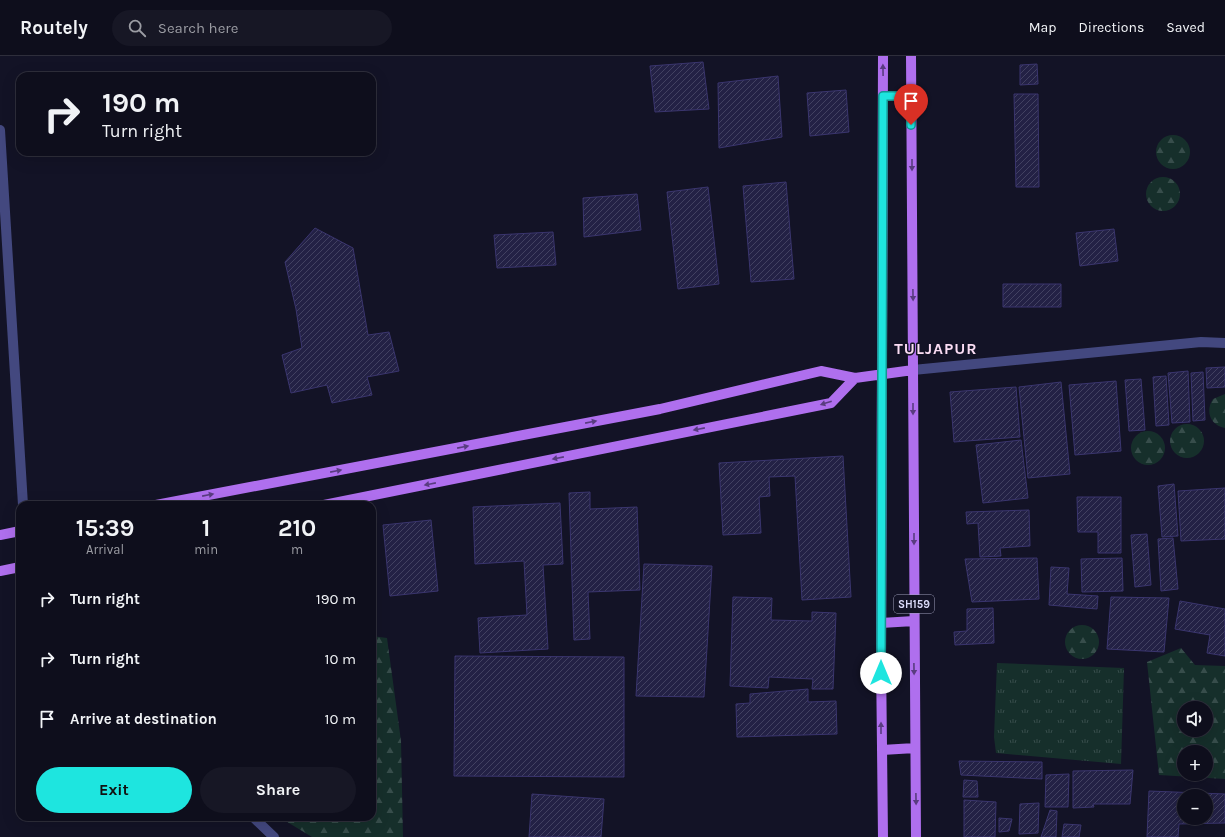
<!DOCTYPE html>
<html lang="en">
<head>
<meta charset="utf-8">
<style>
  :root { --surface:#0e0e1c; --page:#171725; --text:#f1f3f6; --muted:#9b9ca3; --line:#2e2e3b; --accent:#1ee5df }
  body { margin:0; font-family:Karla,sans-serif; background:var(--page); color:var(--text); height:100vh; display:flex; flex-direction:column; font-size:15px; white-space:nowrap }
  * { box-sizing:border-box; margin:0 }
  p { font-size:13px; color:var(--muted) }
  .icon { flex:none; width:22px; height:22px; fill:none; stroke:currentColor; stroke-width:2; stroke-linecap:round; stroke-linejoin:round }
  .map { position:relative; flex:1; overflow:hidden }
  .details { position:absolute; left:16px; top:445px; width:360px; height:320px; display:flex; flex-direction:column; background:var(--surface); border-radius:12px; box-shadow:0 4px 16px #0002,0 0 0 1px var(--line) }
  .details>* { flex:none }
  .top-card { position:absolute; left:16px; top:16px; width:360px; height:84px; border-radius:12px; box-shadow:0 4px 16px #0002,0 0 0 1px var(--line); background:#0e0e1c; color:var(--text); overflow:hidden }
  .controls { position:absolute; left:1177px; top:645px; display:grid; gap:8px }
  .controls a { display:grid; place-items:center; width:36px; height:36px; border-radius:50%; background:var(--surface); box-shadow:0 4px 16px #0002,0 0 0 1px var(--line); font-size:20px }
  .pin { position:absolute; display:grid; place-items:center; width:34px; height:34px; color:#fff; margin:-41px -17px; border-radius:50% 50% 50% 0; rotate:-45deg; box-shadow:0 0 4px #0007 }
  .pin .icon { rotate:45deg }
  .me { position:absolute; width:44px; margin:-22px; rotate:0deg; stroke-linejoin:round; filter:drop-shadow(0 0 3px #0008) }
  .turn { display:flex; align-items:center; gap:14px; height:84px; padding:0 20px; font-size:18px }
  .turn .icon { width:52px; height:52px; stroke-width:2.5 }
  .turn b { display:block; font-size:28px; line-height:34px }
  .eta { display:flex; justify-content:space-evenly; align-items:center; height:68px; text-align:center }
  .eta b { font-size:24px; font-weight:700; line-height:28px }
  .primary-button { display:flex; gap:8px; margin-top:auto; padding:8px 20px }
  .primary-button a { flex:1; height:46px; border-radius:24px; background:var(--accent); color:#111; font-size:16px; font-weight:700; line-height:46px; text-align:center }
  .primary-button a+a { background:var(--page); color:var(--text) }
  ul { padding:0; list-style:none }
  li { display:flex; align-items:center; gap:12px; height:60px; padding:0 20px }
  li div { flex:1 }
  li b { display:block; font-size:15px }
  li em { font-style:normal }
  header { display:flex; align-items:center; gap:24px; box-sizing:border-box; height:56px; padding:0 20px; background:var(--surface); border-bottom:1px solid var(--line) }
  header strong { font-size:19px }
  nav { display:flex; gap:22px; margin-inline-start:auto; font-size:14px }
  .search { width:280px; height:36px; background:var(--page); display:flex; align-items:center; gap:10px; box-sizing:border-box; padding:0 14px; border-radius:22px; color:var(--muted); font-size:15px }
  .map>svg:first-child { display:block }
  .grass { fill:url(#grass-tufts) }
  .forest { fill:url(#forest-firs); fill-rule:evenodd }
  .building { fill:url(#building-hatch); stroke:#3a356e; fill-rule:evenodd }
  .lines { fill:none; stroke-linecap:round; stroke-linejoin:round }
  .minor { stroke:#43487f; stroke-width:10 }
  .major { stroke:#af6fee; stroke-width:10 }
  .oneway { fill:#593c80 }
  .route-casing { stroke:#149591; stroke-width:10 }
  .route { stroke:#1ee5df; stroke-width:7 }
  .labels { text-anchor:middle; stroke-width:3; stroke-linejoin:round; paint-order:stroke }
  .shield { fill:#131326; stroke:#a0a0bb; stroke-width:1 }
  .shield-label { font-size:11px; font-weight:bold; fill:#dcdcfb }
  .district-label { font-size:16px; font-weight:bold; letter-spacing:1px; fill:#fbddf4; stroke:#131326 }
</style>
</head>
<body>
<header>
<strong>Routely</strong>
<div class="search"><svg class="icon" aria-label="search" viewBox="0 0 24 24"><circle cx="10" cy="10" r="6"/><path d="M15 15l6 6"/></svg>Search here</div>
<nav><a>Map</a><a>Directions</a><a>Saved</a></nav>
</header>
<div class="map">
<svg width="1225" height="781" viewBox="0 0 1225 781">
  <defs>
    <pattern id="grass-tufts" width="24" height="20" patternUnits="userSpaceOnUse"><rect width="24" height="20" fill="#162f2b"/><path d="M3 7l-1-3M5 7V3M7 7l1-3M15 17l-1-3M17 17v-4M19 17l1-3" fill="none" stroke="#374d4b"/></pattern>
    <pattern id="forest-firs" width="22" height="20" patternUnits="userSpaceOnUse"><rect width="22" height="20" fill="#162f2b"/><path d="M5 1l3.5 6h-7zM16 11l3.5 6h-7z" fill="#374d4b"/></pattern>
    <pattern id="building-hatch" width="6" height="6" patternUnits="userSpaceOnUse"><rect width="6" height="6" fill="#232145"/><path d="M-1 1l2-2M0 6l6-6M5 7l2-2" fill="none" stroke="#424161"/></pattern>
  </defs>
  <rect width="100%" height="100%" fill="#131326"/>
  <path class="grass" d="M997,607l127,5 -3,96 -125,-11 -2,-16z"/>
  <path class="forest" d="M1156 96a17 17 0 1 1 34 0a17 17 0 1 1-34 0Z
    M1146 138a17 17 0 1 1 34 0a17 17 0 1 1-34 0Z
    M1225,338v34c-15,-3 -20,-17 -12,-29z
    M1170 385a17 17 0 1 1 34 0a17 17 0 1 1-34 0Z
    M1131 392a17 17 0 1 1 34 0a17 17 0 1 1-34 0Z
    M1065 586a17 17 0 1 1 34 0a17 17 0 1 1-34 0Z
    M372,580l15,2 14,103 2,96h-91l-33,-20h93z
    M1181,592l14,17 30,1v113l-66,-4 -12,-113zM1184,652h22v22h-22zM1184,696h22v22h-22z"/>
  <path class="building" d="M703,6l6,47 -54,3 -5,-46z
    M1037,8l1,20 -18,1v-20z
    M778,20l4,61 -63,11 -1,-65z
    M846,34l3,42 -39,4 -3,-43z
    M1014,38h24l1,93h-23z
    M786,126l8,97 -43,3 -8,-96z
    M708,131l11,97 -41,5 -11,-97z
    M637,138l4,36 -57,7 -1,-39z
    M315,172l38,20 15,87 21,-3 10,39 -32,6 5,18 -40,8 -5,-18 -36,8 -9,-38 20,-7 -6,-39 -11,-47z
    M1114,173l4,32 -38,5 -4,-33z
    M553,176l3,33 -59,3 -3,-33z
    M1003,228h58v23h-58z
    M1225,311v20l-18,1 -1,-20z
    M1188,315l2,51 -18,1 -4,-50z
    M1203,316l2,48 -12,1 -2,-48z
    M1166,320l3,49 -13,1 -3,-49z
    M1141,323l4,51 -16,1 -4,-51z
    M1116,325l5,70 -46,4 -6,-70z
    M1061,326l9,92 -42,4 -9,-91z
    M1016,331l4,50 -66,5 -4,-50z
    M1021,384l7,58 -45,5 -7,-58z
    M843,400l8,141 -49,3 -7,-124 -26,1 1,19 -11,1 2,36 -38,2 -4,-72z
    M1174,428l4,52 -16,1 -4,-51z
    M1225,432v51l-44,2 -3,-50z
    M590,436v17l47,-2 3,83 -52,2 2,47 -16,1 -5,-147z
    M1077,441h44v56h-23v-21h-20z
    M560,447l3,61 -20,1 5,84 -68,4 -2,-35 49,-3 -3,-54 -49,3 -2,-57z
    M1029,454l1,36 -30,2 1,8 -21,1 -2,-34 -11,1 -1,-12z
    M431,464l7,71 -48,5 -7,-71z
    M1147,478l4,51 -16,2 -4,-52z
    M1173,482l5,51 -17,2 -3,-52z
    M1037,502l2,41 -67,3 -7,-43z
    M1122,502l1,33 -41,1 -1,-33z
    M644,508l68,2 -8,131 -68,-1z
    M1051,511l18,1 -2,26 31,2 -1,13 -48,-4z
    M733,541l39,1 -1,22 41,1v-9l24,1 -3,76h-21l1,-10 -44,-2 -1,11 -38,-2z
    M1111,541l58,1 -5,54 -57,-3z
    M1180,545l45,8v47l-18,-3 3,-18 -35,-6z
    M993,552l1,35 -39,2 -1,-13 13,-1v-22z
    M455,600l169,1v120l-170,-1z
    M808,633v13l28,-1 1,33 -100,3 -1,-33 14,-1v-9z
    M959,705l83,1v17l-81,-4z
    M1133,714l-3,34h-37l1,3 -21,1v-37z
    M1069,718l-1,33h-23l1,-32z
    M964,724l13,1 1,16h-15z
    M1149,735l76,3v29l-46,1 -1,13h-31zM1184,740h22v22h-22z
    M532,738l72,5 -3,38h-72z
    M964,744l32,2 -1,35h-31z
    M1039,747l-1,30 -19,1 1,-30z
    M1050,754l7,1 -1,26h-15z
    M999,762l13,1 -3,12 -10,1z
    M1064,768l17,1 -2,12h-17z"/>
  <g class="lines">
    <path class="minor" d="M0,74l23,375
      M913,314l288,-28 24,1
      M253,761l21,20"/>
    <path class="major" d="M911,0l5,781
      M883,40h28
      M156,449l504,-96 161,-38 34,7 58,-8
      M324,449l507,-102 24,-25
      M0,479l20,-4
      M0,515l20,-4
      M881,567l33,-2
      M882,694l33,-2
      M883,781l-2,-179 2,-602"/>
  </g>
  <defs><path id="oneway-solid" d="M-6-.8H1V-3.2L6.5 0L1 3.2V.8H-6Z"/></defs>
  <g class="oneway">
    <use href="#oneway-solid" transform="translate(883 14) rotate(-91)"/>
    <use href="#oneway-solid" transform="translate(912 109) rotate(90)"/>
    <use href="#oneway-solid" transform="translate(913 239) rotate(89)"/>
    <use href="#oneway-solid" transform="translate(826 347) rotate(163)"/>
    <use href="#oneway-solid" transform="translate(913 353) rotate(90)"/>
    <use href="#oneway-solid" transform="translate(591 366) rotate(-11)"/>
    <use href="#oneway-solid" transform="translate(699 373) rotate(169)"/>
    <use href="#oneway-solid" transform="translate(463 391) rotate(-11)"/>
    <use href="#oneway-solid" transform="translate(558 402) rotate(169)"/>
    <use href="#oneway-solid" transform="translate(336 415) rotate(-11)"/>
    <use href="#oneway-solid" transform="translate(430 428) rotate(169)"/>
    <use href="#oneway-solid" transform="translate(208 439) rotate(-11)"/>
    <use href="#oneway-solid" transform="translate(914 483) rotate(90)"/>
    <use href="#oneway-solid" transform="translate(914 613) rotate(89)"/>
    <use href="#oneway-solid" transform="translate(881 672) rotate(-90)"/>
    <use href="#oneway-solid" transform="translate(916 743) rotate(89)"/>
  </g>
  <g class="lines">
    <defs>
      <path id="route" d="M881,617l2,-577h28v29"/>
    </defs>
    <use href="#route" class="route-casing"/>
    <use href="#route" class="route"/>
  </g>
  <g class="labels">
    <rect class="shield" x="894" y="539" width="40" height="18" rx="3"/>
    <g class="shield-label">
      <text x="914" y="552">SH159</text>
    </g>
    <g class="district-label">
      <text x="936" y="298">TULJAPUR</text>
    </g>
  </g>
</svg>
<div class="controls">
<a><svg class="icon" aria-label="sound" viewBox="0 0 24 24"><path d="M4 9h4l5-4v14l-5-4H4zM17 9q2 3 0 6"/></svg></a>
<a>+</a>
<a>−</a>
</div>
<div class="pin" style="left:911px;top:69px;background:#d93025"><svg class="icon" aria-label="arrive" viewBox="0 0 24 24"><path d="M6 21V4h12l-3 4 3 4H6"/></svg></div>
<svg class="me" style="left:881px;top:617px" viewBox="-20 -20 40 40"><circle r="19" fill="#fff"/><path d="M0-13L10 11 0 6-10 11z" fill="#1ee5df"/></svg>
<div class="top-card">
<div class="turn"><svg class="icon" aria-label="right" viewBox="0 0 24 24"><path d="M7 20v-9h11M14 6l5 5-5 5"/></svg><div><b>190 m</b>Turn right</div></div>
</div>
<section class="details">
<div class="eta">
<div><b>15:39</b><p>Arrival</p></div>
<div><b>1</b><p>min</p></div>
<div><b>210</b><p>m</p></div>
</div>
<ul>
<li><svg class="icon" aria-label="right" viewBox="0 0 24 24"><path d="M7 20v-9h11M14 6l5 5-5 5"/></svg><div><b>Turn right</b></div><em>190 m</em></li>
<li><svg class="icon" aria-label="right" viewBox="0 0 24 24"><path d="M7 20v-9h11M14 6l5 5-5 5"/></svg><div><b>Turn right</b></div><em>10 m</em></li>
<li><svg class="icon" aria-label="arrive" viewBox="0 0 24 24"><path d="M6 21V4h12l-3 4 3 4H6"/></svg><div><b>Arrive at destination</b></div><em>10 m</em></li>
</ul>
<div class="primary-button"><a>Exit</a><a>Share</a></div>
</section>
</div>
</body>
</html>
